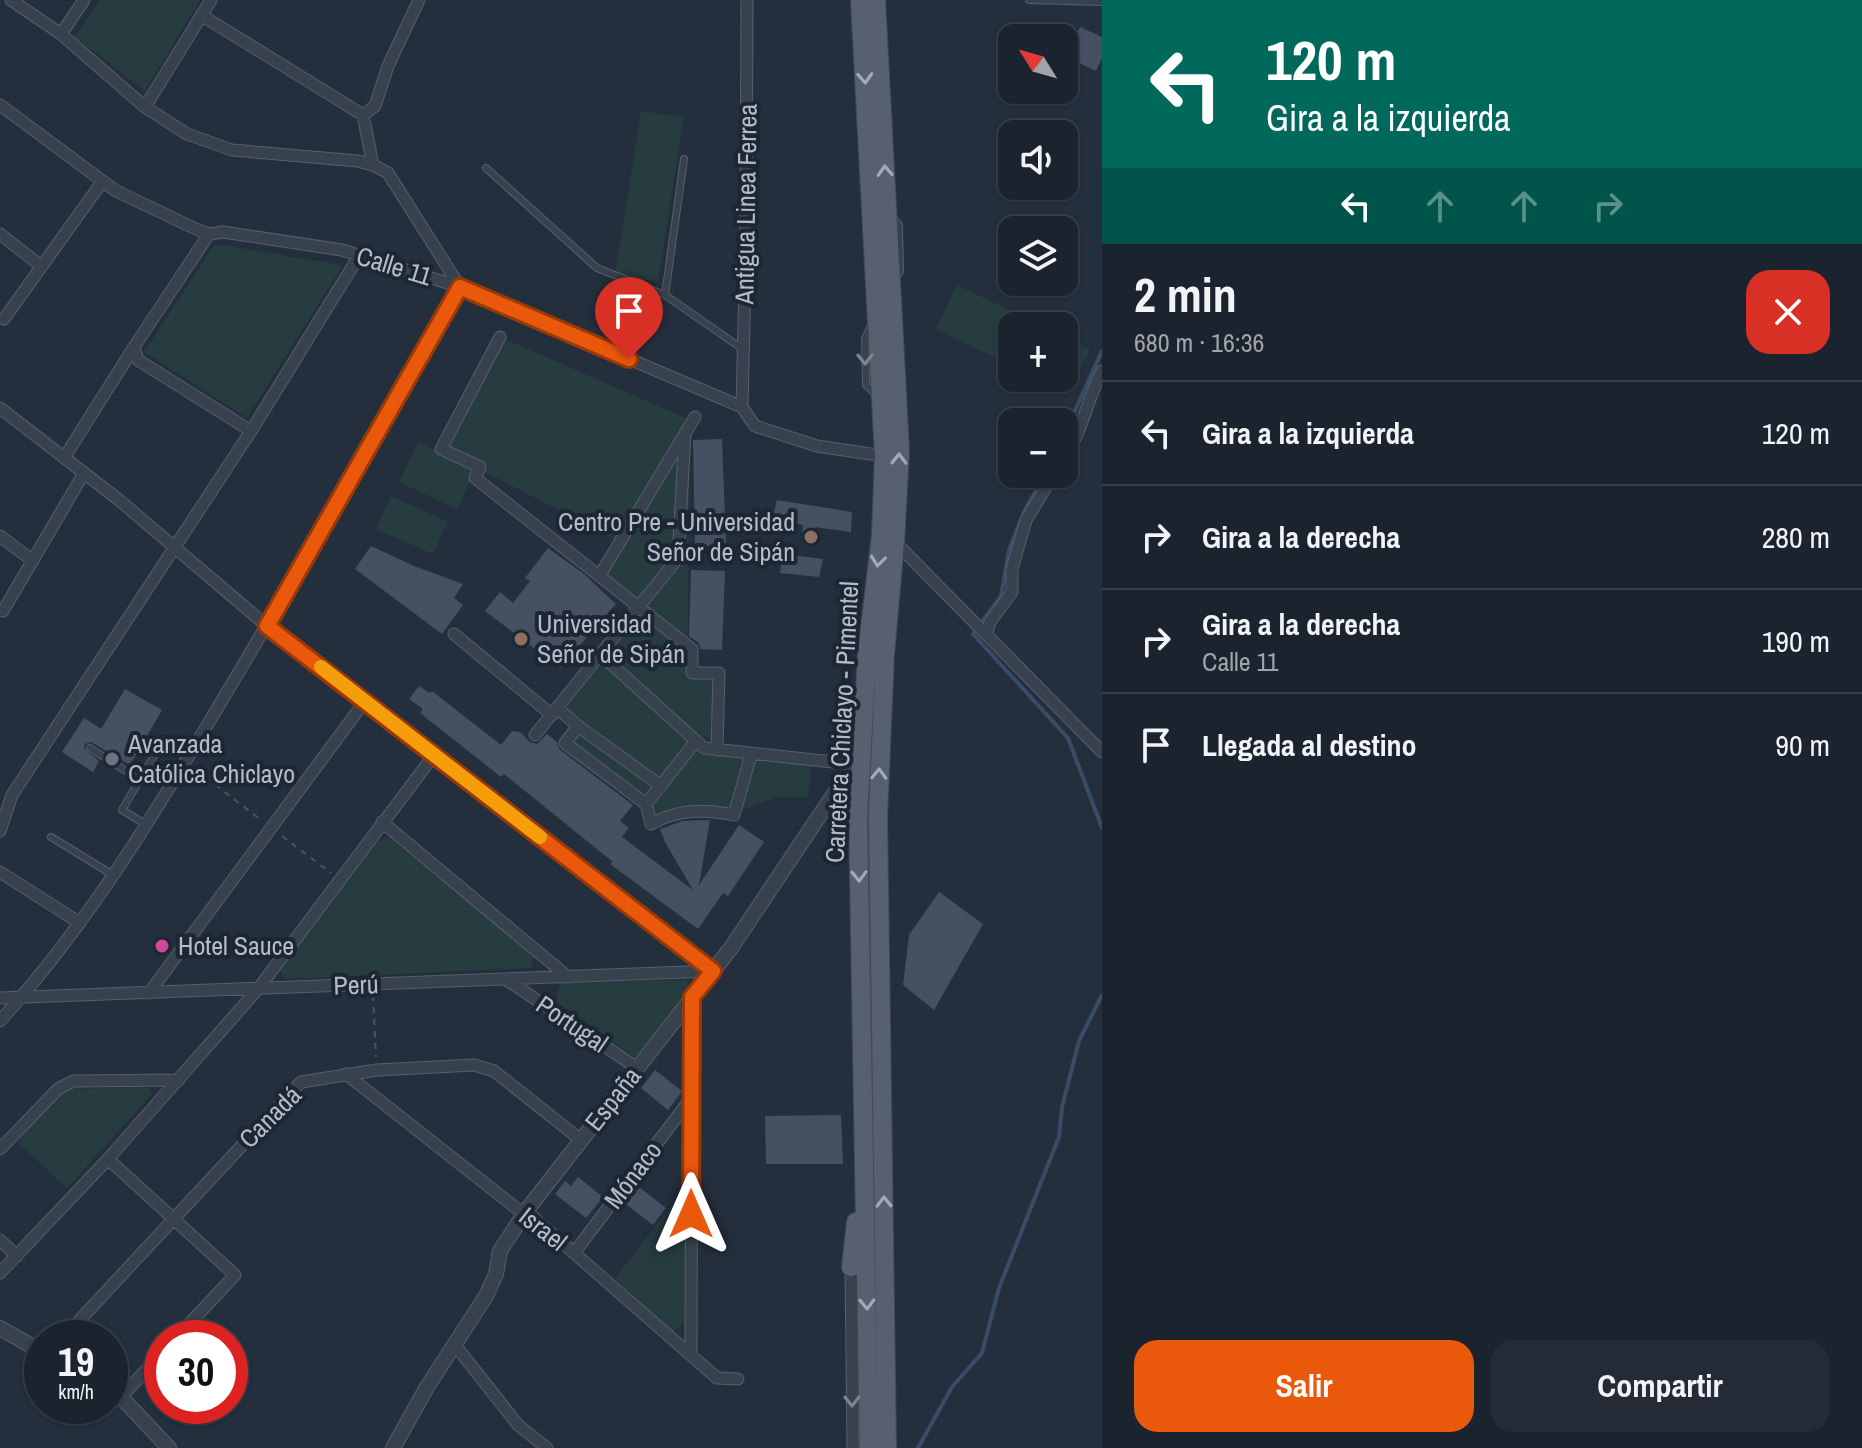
<!DOCTYPE html>
<html lang="es">
<head>
<meta charset="utf-8">
<style>
  :root { --surface:#1b232e; --page:#242b36; --text:#f1f3f6; --muted:#a0a4aa; --line:#39404a; --accent:#ea580c }
  body { margin:0; font-family:"Archivo Narrow",sans-serif; background:var(--page); color:var(--text); height:100vh; display:flex; flex-direction:column; font-size:30px; white-space:nowrap }
  * { box-sizing:border-box; margin:0 }
  p { font-size:26px; color:var(--muted) }
  .icon { flex:none; width:44px; height:44px; fill:none; stroke:currentColor; stroke-width:2; stroke-linecap:round; stroke-linejoin:round }
  .map { position:relative; flex:1; overflow:hidden }
  .sheet { display:flex; flex-direction:column; background:var(--surface); width:760px }
  .sheet>* { flex:none }
  .banner { background:#00695c; color:#fff; overflow:hidden }
  .needle { width:52px; rotate:307deg }
  .controls { position:absolute; left:998px; top:24px; display:grid; gap:16px }
  .controls a { display:grid; place-items:center; width:80px; height:80px; border-radius:16px; background:var(--surface); box-shadow:0 2px 6px #0004,0 0 0 2px var(--line); font-size:40px }
  .speed { position:absolute; left:24px; top:1320px; display:flex; gap:16px; font-size:40px; font-weight:700; text-align:center }
  .speed>* { display:grid; place-content:center; width:104px; height:104px; border-radius:50%; background:var(--surface); box-shadow:0 2px 6px #0004,0 0 0 2px var(--line); line-height:1 }
  .speed small { font-size:20px; font-weight:400 }
  .speed .limit { border:12px solid #d22; background:#fff; color:#111 }
  .pin { position:absolute; display:grid; place-items:center; width:68px; height:68px; color:#fff; margin:-82px -34px; border-radius:50% 50% 50% 0; rotate:-45deg; box-shadow:0 0 8px #0007 }
  .pin .icon { rotate:45deg }
  .me { position:absolute; width:88px; margin:-44px; rotate:0deg; stroke-linejoin:round; filter:drop-shadow(0 0 6px #0008) }
  .turn { display:flex; align-items:center; gap:28px; height:168px; padding:0 32px; font-size:36px }
  .turn .icon { width:104px; height:104px; stroke-width:2.5 }
  .turn b { display:block; font-size:56px; line-height:68px }
  .lanes { display:flex; align-items:center; height:76px; padding:0 32px; background:#0003; justify-content:center; gap:40px; direction:ltr }
  .lanes .off { opacity:.35 }
  .round { display:grid; place-items:center; flex:none; width:84px; height:84px; border-radius:24px; background:var(--page) }
  .overview { display:flex; align-items:center; justify-content:space-between; height:136px; padding:0 32px }
  h1 { font-size:48px; font-weight:800; line-height:60px }
  .button { display:flex; gap:16px; margin-top:auto; padding:16px 32px }
  .button a { flex:1; height:92px; border-radius:24px; background:var(--accent); color:#fff; font-size:32px; font-weight:800; line-height:92px; text-align:center }
  .button a+a { background:var(--page); color:var(--text) }
  ul { padding:0; list-style:none }
  li { display:flex; align-items:center; gap:24px; height:104px; padding:0 32px; border-top:2px solid var(--line) }
  li div { flex:1 }
  li b { display:block; font-size:30px }
  li em { font-style:normal }
  main { display:flex; flex:1; min-height:0 }
  .map>svg:first-child { display:block }
  .green { fill:#263c3f }
  .lines { fill:none; stroke-linecap:round; stroke-linejoin:round }
  .stream { stroke:#394c67; stroke-width:4 }
  .building { fill:#455162 }
  .service-casing { stroke:#565f6c; stroke-width:8 }
  .minor-casing { stroke:#565f6c; stroke-width:13 }
  .tertiary-casing { stroke:#565f6c; stroke-width:16 }
  .primary-casing { stroke:#414a57; stroke-width:20 }
  .path { stroke:#44595c; stroke-width:2; stroke-dasharray:6 6; stroke-linecap:butt }
  .service { stroke:#38414e; stroke-width:6 }
  .minor { stroke:#38414e; stroke-width:11 }
  .tertiary { stroke:#38414e; stroke-width:14 }
  .primary { stroke:#56606e; stroke-width:18 }
  .oneway { stroke:#a1aab7 }
  .oneway2 { stroke:#7c8592 }
  .route-casing { stroke:#983908; stroke-width:20 }
  .route { stroke:#ea580c; stroke-width:14 }
  .slow { stroke:#f59e0b; stroke-width:14 }
  .education-dot { fill:#8d6e63; stroke:#1d2633; stroke-width:3 }
  .worship-dot { fill:#6b7280; stroke:#1d2633; stroke-width:3 }
  .hotel-dot { fill:#d1479c; stroke:#1d2633; stroke-width:3 }
  .labels { text-anchor:middle; stroke-width:8; stroke-linejoin:round; paint-order:stroke }
  .street-label { font-size:26px; fill:#b4bcc9; stroke:#1d2633 }
  .poi-label { font-size:26px; fill:#b4bcc9; stroke:#1d2633; text-anchor:start }
</style>
</head>
<body>
<main>
<div class="map">
<svg width="1102" height="1448" viewBox="0 0 1102 1448">
  <rect width="100%" height="100%" fill="#242f3e"/>
  <path class="green" d="M100,0h100l-55,91 -70,-54z
    M641,111l43,6 -26,165 -43,-7z
    M215,244l128,21 -96,153 -103,-66z
    M957,285l85,41h-30v40l-76,-37z
    M1064,337l26,12 -22,45 -32,-16h28z
    M505,339l183,80 -72,121 -175,-91z
    M418,442l58,27 -19,40 -58,-27z
    M690,446l-3,231 28,1v60l-20,-2 -54,71 -81,-57 22,-29 -18,-15 82,-99 -41,-34 74,-123z
    M391,496l57,26 -15,32 -57,-25z
    M698,741l115,15 -5,41h-31l-39,15 -40,-5 -23,1 -23,10 -7,-6z
    M388,837l146,117 -3,14 -247,11 -4,-9 98,-129z
    M686,980l4,7v7l-50,61 -7,1 -76,-54v-9l4,-10z
    M148,1087l4,7 -85,94 -50,-46 44,-50 8,-3z
    M686,1187l1,133 -15,12 -57,-54z"/>
  <g class="lines">
    <path class="stream" d="M1064,435l38,-84
      M1023,514l22,-40
      M1020,522l-11,28 -8,46 -28,38 95,104 34,90
      M918,1448l34,-61 30,-34 17,-65 60,-151 3,-30 17,-66 23,-46"/>
  </g>
  <path class="building" d="M1080,27l22,10v21l-6,13 -30,-14z
    M722,439l4,106 -31,1 -2,-106z
    M777,500l75,12 -1,20 -36,-5 -1,12 -12,-3 1,-11 -31,-5z
    M371,546l43,20 49,18 -9,14 9,7 -21,29 -87,-65z
    M548,548l36,26 32,30 -56,64 -75,-57 15,-19 13,11 17,-22 -5,-3z
    M783,554l40,5 -4,18 -39,-4z
    M691,570l34,1 -3,79 -22,-1 -1,-6 -10,-7z
    M419,686l11,7 2,-2 69,54 11,-14 8,1 10,10 7,2 10,-10 10,8 3,8 73,55 -13,16 9,7 -7,9 71,53 -28,-48 -5,-13 23,-8 27,-1 -11,65 40,-60 25,17 -36,54 -5,-3 -25,36 -88,-65 3,-2 -109,-88 -3,3 -81,-64 3,-4 -14,-10z
    M125,689l37,21 -32,55 -39,-23 -6,2 -1,4 15,13 -6,11 -31,-20 22,-34 17,11z
    M939,892l44,32 -49,86 -31,-25 6,-50z
    M655,1070l27,21 -14,19 -27,-22z
    M841,1115l2,49h-77l-1,-48z
    M578,1177l25,20 -17,21 -31,-24 10,-13 6,5z
    M639,1187l27,21 -13,17 -27,-21z"/>
  <g class="lines">
    <defs>
      <path id="service" d="M1029,0l73,2
        M486,168l111,100 68,27 79,55
        M892,217l7,8 1,46 -4,7
        M665,295l19,-136
        M871,326l-6,13 1,46 9,9
        M90,748l50,32
        M147,825l-25,-15 32,-54
        M51,837l62,38"/>
      <path id="minor" d="M201,15l162,100 10,50
        M61,34l23,-34
        M0,105l116,86 80,38 13,5 14,-2 119,18 118,37 282,120 13,19 62,20 67,10
        M145,107l66,-107
        M363,115l12,-9 13,-40 31,-66
        M0,234l41,32
        M209,234l-75,113 4,13 113,71
        M4,319l98,-137
        M500,337l-59,112 39,18 -5,11 217,171v24h27l-2,77
        M742,407l4,-170 1,-237
        M0,408l119,92 148,126 446,345
        M64,458l70,-111
        M1064,459c18,-27 23,-59 38,-88
        M0,536l33,25
        M895,542l207,210
        M600,575l95,-158
        M3,611l81,-138
        M454,634l98,81
        M986,635l4,-13 22,-30v-23l14,-49 28,-46
        M600,654l104,94 156,17
        M557,708l21,18 -13,17 81,61 5,20c27,-15 53,-15 83,-9l17,-60
        M578,726l83,60
        M535,735l143,-177 7,-125
        M646,804l50,-63
        M382,822l186,155
        M0,831l12,-36 239,-364 108,-175
        M0,872l80,51
        M507,980l130,88
        M149,993l216,-292
        M0,998l713,-27
        M0,1021c89,-98 157,-211 224,-324 81,-135 158,-273 236,-410l-72,-114 -15,-8 -15,-4 -126,-11 -45,-16 -42,-27 -84,-73 -50,-34
        M346,1074l170,134 10,3 191,167 21,1
        M0,1149l58,-60 15,-8 106,-1
        M108,1159l127,116 -59,63
        M0,1240l17,16
        M574,1253l118,-156
        M851,1267l2,181
        M0,1273l108,-114 150,-170 176,-234
        M63,1338l238,-256 76,-12 97,-5 20,6 87,69
        M455,1345l63,80 29,23
        M691,1354l1,-357
        M121,1397l41,-44"/>
      <path id="tertiary" d="M0,1328l42,24
        M110,1391l11,6 48,51
        M393,1448l34,-61 59,-91 10,-22 4,-23 26,-40 205,-263 103,-154 26,-29"/>
      <path id="primary" d="M860,0l24,456 -3,79 -14,119 -9,163 11,631
        M876,0l24,451 -5,91 -10,112 -7,162 9,632
        M851,1267l5,-45"/>
    </defs>
    <use href="#service" class="service-casing"/>
    <use href="#minor" class="minor-casing"/>
    <use href="#tertiary" class="tertiary-casing"/>
    <use href="#primary" class="primary-casing"/>
    <path class="path" d="M196,770l65,50
      M282,836l49,37
      M373,995l3,62"/>
    <use href="#service" class="service"/>
    <use href="#minor" class="minor"/>
    <use href="#tertiary" class="tertiary"/>
    <use href="#primary" class="primary"/>
  </g>
  <defs><path id="oneway-chevron" d="M-2-3.5L2.5 0L-2 3.5" fill="none" stroke-width="1.6" stroke-linecap="round" stroke-linejoin="round" transform="scale(2)"/></defs>
  <g class="oneway">
    <use href="#oneway-chevron" transform="translate(865 78) rotate(87)"/>
    <use href="#oneway-chevron" transform="translate(885 171) rotate(-93)"/>
    <use href="#oneway-chevron" transform="translate(899 459) rotate(-89)"/>
    <use href="#oneway-chevron" transform="translate(878 561) rotate(97)"/>
    <use href="#oneway-chevron" transform="translate(879 774) rotate(-88)"/>
    <use href="#oneway-chevron" transform="translate(859 876) rotate(89)"/>
    <use href="#oneway-chevron" transform="translate(884 1202) rotate(-91)"/>
    <use href="#oneway-chevron" transform="translate(867 1304) rotate(89)"/>
  </g>
  <g class="oneway2">
    <use href="#oneway-chevron" transform="translate(865 359) rotate(89)"/>
    <use href="#oneway-chevron" transform="translate(852 1401) rotate(89)"/>
  </g>
  <g class="lines">
    <defs>
      <path id="route" d="M629,359l-169,-72 -193,339 446,345 -21,26 -1,217"/>
    </defs>
    <use href="#route" class="route-casing"/>
    <use href="#route" class="route"/>
    <path class="slow" d="M321,667l219,170"/>
  </g>
  <g class="education-dot">
    <circle cx="811" cy="537" r="8"/>
    <circle cx="521" cy="639" r="8"/>
  </g>
  <circle class="worship-dot" cx="112" cy="759" r="8"/>
  <circle class="hotel-dot" cx="162" cy="946" r="8"/>
  <g class="labels">
    <g class="street-label">
      <text transform="translate(746 204) rotate(-89)" y="9">Antigua Linea Ferrea</text>
      <text transform="translate(394 266) rotate(17)" y="9">Calle 11</text>
      <text transform="translate(842 722) rotate(-87)" y="9">Carretera Chiclayo - Pimentel</text>
      <text transform="translate(356 985) rotate(-2)" y="9">Perú</text>
      <text transform="translate(572 1024) rotate(34)" y="9">Portugal</text>
      <text transform="translate(613 1099) rotate(-52)" y="9">España</text>
      <text transform="translate(270 1117) rotate(-45)" y="9">Canadá</text>
      <text transform="translate(633 1175) rotate(-53)" y="9">Mónaco</text>
      <text transform="translate(543 1229) rotate(38)" y="9">Israel</text>
    </g>
    <g class="poi-label">
      <text x="795" y="531" text-anchor="end">Centro Pre - Universidad<tspan x="795" dy="30">Señor de Sipán</tspan></text>
      <text x="537" y="633">Universidad<tspan x="537" dy="30">Señor de Sipán</tspan></text>
      <text x="128" y="753">Avanzada<tspan x="128" dy="30">Católica Chiclayo</tspan></text>
      <text x="178" y="955">Hotel Sauce</text>
    </g>
  </g>
</svg>
<div class="controls">
<a><svg class="needle" viewBox="-14 -14 28 28"><path d="M0-13l5 13h-10z" fill="#e53935"/><path d="M0 13l5-13h-10z" fill="#a0a4aa"/></svg></a>
<a><svg class="icon" aria-label="sound" viewBox="0 0 24 24"><path d="M4 9h4l5-4v14l-5-4H4zM17 9q2 3 0 6"/></svg></a>
<a><svg class="icon" aria-label="layers" viewBox="0 0 24 24"><path d="M12 4l9 5-9 5-9-5zM3 14l9 5 9-5"/></svg></a>
<a>+</a>
<a>−</a>
</div>
<div class="speed"><div>19<small>km/h</small></div><div class="limit">30</div></div>
<div class="pin" style="left:629px;top:359px;background:#d93025"><svg class="icon" aria-label="arrive" viewBox="0 0 24 24"><path d="M6 21V4h12l-3 4 3 4H6"/></svg></div>
<svg class="me" style="left:691px;top:1214px" viewBox="-20 -20 40 40"><path d="M0-17L14 15 0 8-14 15z" fill="#ea580c" stroke="#fff" stroke-width="4"/></svg>
</div>
<section class="sheet">
<div class="banner">
<div class="turn"><svg class="icon" aria-label="left" viewBox="0 0 24 24"><path d="M17 20v-9H6M10 6l-5 5 5 5"/></svg><div><b>120 m</b>Gira a la izquierda</div></div>
<div class="lanes"><svg class="icon" aria-label="left" viewBox="0 0 24 24"><path d="M17 20v-9H6M10 6l-5 5 5 5"/></svg><svg class="icon off" aria-label="ahead" viewBox="0 0 24 24"><path d="M12 20V5M6 11l6-6 6 6"/></svg><svg class="icon off" aria-label="ahead" viewBox="0 0 24 24"><path d="M12 20V5M6 11l6-6 6 6"/></svg><svg class="icon off" aria-label="right" viewBox="0 0 24 24"><path d="M7 20v-9h11M14 6l5 5-5 5"/></svg></div>
</div>
<div class="overview"><div><h1>2 min</h1><p>680 m · 16:36</p></div><a class="round" style="background:#d93025;color:#fff"><svg class="icon" aria-label="close" viewBox="0 0 24 24"><path d="M6 6l12 12M18 6L6 18"/></svg></a></div>
<ul>
<li><svg class="icon" aria-label="left" viewBox="0 0 24 24"><path d="M17 20v-9H6M10 6l-5 5 5 5"/></svg><div><b>Gira a la izquierda</b></div><em>120 m</em></li>
<li><svg class="icon" aria-label="right" viewBox="0 0 24 24"><path d="M7 20v-9h11M14 6l5 5-5 5"/></svg><div><b>Gira a la derecha</b></div><em>280 m</em></li>
<li><svg class="icon" aria-label="right" viewBox="0 0 24 24"><path d="M7 20v-9h11M14 6l5 5-5 5"/></svg><div><b>Gira a la derecha</b><p>Calle 11</p></div><em>190 m</em></li>
<li><svg class="icon" aria-label="arrive" viewBox="0 0 24 24"><path d="M6 21V4h12l-3 4 3 4H6"/></svg><div><b>Llegada al destino</b></div><em>90 m</em></li>
</ul>
<div class="button"><a>Salir</a><a>Compartir</a></div>
</section>
</main>
</body>
</html>
